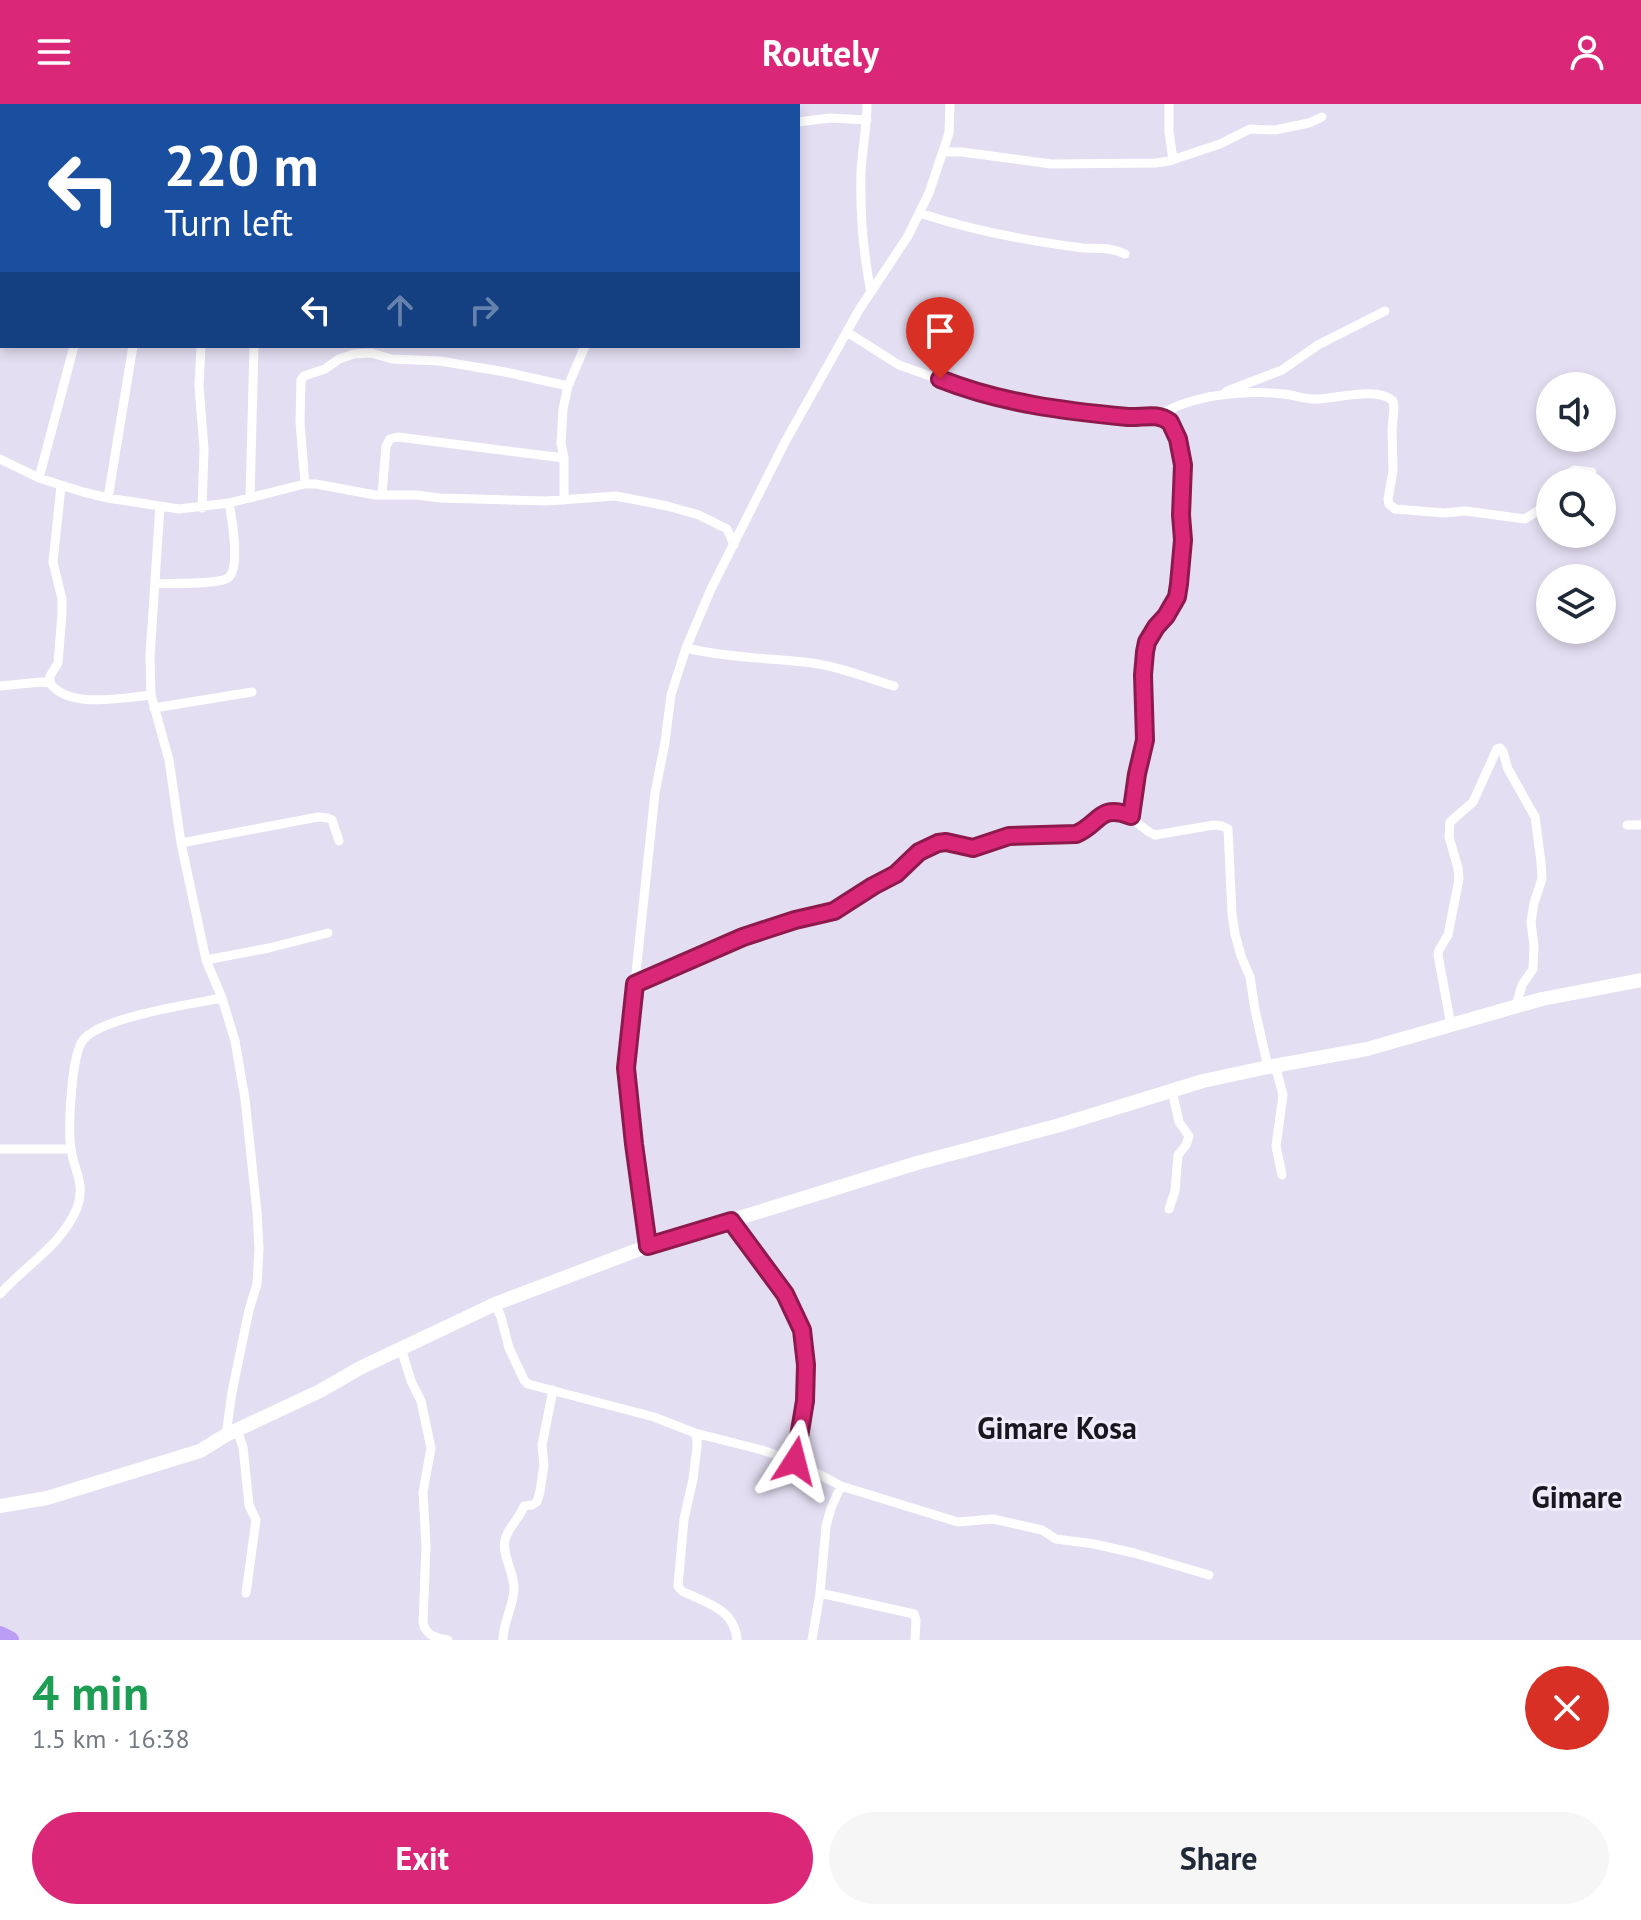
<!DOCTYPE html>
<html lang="en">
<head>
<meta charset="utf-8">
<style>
  :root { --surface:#fff; --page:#f6f6f7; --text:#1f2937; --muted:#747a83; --accent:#db2777 }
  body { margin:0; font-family:"PT Sans",sans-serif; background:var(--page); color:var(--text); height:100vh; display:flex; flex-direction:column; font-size:30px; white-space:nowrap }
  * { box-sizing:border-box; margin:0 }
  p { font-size:26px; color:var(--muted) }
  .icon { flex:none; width:44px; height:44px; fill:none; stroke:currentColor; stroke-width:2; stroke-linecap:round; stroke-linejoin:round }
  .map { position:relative; height:1536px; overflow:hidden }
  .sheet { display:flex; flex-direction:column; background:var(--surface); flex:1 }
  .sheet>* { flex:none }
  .banner { position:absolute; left:0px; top:0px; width:800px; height:244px; box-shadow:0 4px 12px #0003; background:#1a4fa0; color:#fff; overflow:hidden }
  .buttons { position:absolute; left:1536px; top:268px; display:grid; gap:16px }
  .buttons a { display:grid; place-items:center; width:80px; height:80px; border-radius:50%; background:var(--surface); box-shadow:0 4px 12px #0003; font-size:40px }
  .pin { position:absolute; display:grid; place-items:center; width:68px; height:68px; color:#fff; margin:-82px -34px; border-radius:50% 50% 50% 0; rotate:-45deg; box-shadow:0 0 8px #0007 }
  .pin .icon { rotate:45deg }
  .me { position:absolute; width:88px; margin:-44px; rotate:9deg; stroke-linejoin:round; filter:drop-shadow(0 0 6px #0008) }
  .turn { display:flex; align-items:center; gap:28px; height:168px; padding:0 32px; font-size:36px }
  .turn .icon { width:104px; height:104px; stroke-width:2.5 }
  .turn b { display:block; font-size:56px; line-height:68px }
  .lanes { display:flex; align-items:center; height:76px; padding:0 32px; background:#0003; justify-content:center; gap:40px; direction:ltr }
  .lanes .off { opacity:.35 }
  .round { display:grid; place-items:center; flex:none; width:84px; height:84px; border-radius:42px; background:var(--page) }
  .head { display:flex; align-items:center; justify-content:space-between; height:136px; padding:0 32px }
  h1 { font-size:48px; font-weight:700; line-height:60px; color:#1e9e55 }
  .cta { display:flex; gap:16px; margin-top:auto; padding:16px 32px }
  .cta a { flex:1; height:92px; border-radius:48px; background:var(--accent); color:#fff; font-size:32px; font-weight:700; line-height:92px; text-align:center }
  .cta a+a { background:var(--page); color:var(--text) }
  header { display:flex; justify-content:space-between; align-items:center; height:104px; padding:0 32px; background:var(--accent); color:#fff; font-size:36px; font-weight:700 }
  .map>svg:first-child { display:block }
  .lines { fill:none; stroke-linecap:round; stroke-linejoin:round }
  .street { stroke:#fff; stroke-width:9 }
  .secondary { stroke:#fff; stroke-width:14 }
  .highway { stroke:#bb9df6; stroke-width:18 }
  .route-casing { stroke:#8e194d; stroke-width:20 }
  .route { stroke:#db2777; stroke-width:14 }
  .labels { text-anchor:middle; stroke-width:6; stroke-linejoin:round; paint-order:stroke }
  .quarter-label { font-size:30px; font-weight:bold; fill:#1a181f; stroke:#f1ebfe }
</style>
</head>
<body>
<header><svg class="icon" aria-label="menu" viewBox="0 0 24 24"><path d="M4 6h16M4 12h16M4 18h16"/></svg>Routely<svg class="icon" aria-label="person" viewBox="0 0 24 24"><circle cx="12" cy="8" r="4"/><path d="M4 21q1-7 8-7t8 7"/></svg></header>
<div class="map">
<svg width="1641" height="1536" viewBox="0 0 1641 1536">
  <rect width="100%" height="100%" fill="#e3def1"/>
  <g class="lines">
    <path class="street" d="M27,0v2
      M213,0v2
      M691,0l2,2
      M782,0l1,2
      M867,0c0,23 -5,46 -6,69 -1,40 2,80 10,119
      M1169,0v28l4,28
      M112,2v-2
      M306,2v-2
      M388,2v-2
      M589,2l1,-2
      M798,18l32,-4 37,2
      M943,48h19l89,12 105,-1 13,-2 51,-17 30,-15 25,1 34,-7 13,-6
      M0,63h2
      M920,109c53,18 108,28 163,35 15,1 28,-1 42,6
      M0,194h2
      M847,228l52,33 80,28 30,8 76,12 53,5 20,-2 12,6c7,12 10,26 12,40 3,16 -1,33 -1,49 -1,24 5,62 -4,84 -8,22 -29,35 -32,58 -4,28 2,57 0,85 -1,13 -6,24 -8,36 -3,14 -4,28 -6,42
      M201,242l-2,40 5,63 -2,59
      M1223,291l4,-4 55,-21 36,-25 67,-34
      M1158,312c35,-22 85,-26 126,-22 10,1 20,5 31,5 21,0 62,-13 78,2l1,7 -2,22 1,41 -5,28 1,5 6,5 49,4 22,-2 59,8 17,-11 8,-15
      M0,355l39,19 44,14 25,6 71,11 50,-6 76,-19h11l59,11h41l24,3 106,3 70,-5 51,10 32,9 28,14 7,16
      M39,374l35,-132
      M1556,378l18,-12 18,2
      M305,380l-5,-62 1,-42 3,-4 21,-7 14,-10 15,-5 17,-1 21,6 48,2 65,11 63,14
      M382,391l4,-49 4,-7 8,-2 166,21
      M108,394l25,-152
      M250,394l4,-152
      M564,396v-42l-3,-15 2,-34 5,-23 17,-40
      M155,480c12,-1 67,1 74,-7 11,-11 3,-58 0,-74
      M686,544c39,9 78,10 118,14 31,3 60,15 90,24
      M50,579v-7l8,-13 4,-50v-14l-9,-37 8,-76
      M0,582l41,-4 9,1c18,26 73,15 101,12l-1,-39 10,-150
      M151,591l18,65 12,83 25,117 16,38 13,43 10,58 12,113 2,37 -2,35 -8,26 -17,82 -6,43
      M154,604l98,-16
      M1627,721h14
      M181,739l137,-26 10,1 4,2 7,21
      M206,856l63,-12 59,-15
      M635,880l108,-47 52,-17 39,-9 39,-25 23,-12 23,-22 19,-9 8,-1 27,6 36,-12 67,-2c10,-4 16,-15 26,-20 23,-12 35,14 53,21l59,-10 8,1 6,3 4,85 3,20 6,22 9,21 5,33 13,57
      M1451,921l-13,-70 1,-5 9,-15 11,-56 -1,-11 -9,-31 1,-15 23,-20 24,-53 3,-1 3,4 5,17 27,48 6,45 1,17 -8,24 -3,19 3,24 -1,23 -11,16 -6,21
      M1275,961l8,30 -7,51 6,29
      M0,1045h71
      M1169,1105l6,-18 3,-36 8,-10 3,-9 -10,-14 -7,-31
      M731,1117c19,27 64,79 71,110 9,43 0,88 -7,130
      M648,1142l-14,-102 -8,-76 29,-275 10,-51 6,-47 15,-47 25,-59 74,-147 74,-132 49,-74 21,-43 20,-60 1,-29
      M0,1190c26,-29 62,-49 77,-86 9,-24 -3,-37 -6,-59 -3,-21 0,-93 12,-109 18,-23 109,-36 139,-42
      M495,1200l6,13 8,31 15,32 4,4 126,33 41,16 67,17 34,12 45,24 117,36 35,-3 49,11 14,9 38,5 40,9 75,22
      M401,1244l10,33 10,20 10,47 -8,44 3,54 -3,77c3,13 14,15 25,17
      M237,1326l6,17 6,58 7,15 -10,73
      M695,1329l2,8v6l-4,32 -9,40 -6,67c4,7 8,7 15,10 23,10 42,18 44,44
      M820,1489l94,21 2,6 -1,20
      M503,1536c0,-17 10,-33 11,-50 1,-16 -13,-37 -9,-50 3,-13 15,-22 19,-34l8,-1 5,-3 3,-11 4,-26 -2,-20 11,-55
      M812,1536l8,-47 6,-67 5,-18 10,-22"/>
    <path class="secondary" d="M0,1402l47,-8 153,-47 26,-16 94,-44 40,-23 135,-64 153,-58 269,-83 143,-38 143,-44 65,-14 99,-18 175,-50 99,-19"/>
    <path class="highway" d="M0,1531l10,5"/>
  </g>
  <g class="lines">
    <defs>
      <path id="route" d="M795,1357l10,-60 1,-36 -4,-35 -17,-36 -54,-73 -83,25 -14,-102 -8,-76 9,-84 108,-47 52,-17 39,-9 39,-25 23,-12 23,-22 19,-9 8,-1 27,6 36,-12 67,-2c24,-10 23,-31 55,-18l6,-42 8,-34 -2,-65 2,-23 2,-10 9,-15 10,-11 11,-19 2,-13 4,-44 -2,-25 2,-50 -5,-26 -8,-17c-13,-10 -27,-4 -42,-5 -64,-6 -128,-14 -188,-38"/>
    </defs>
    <use href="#route" class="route-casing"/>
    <use href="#route" class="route"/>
  </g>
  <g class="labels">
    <g class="quarter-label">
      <text x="1057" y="1335">Gimare Kosa</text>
      <text x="1577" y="1404">Gimare</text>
    </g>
  </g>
</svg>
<div class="buttons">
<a><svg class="icon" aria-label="sound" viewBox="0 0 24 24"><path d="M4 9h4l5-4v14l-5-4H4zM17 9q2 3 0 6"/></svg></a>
<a><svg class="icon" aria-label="search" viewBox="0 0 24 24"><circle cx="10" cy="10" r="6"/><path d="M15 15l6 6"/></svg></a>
<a><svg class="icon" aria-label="layers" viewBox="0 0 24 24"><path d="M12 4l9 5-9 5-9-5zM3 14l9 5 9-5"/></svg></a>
</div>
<div class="pin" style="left:940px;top:275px;background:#d93025"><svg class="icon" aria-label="arrive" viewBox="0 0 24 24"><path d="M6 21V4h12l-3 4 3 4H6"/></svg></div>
<svg class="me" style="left:795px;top:1357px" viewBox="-20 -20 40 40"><path d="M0-17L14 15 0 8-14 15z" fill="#db2777" stroke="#fff" stroke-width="4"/></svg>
<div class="banner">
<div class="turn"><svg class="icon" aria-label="left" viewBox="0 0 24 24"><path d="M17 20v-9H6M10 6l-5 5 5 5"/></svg><div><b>220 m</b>Turn left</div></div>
<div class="lanes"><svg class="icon" aria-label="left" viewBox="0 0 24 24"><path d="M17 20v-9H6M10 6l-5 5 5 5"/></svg><svg class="icon off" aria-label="ahead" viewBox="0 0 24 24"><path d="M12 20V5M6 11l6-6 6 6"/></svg><svg class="icon off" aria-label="right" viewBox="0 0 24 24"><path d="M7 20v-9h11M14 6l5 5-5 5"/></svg></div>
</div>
</div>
<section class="sheet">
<div class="head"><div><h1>4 min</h1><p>1.5 km · 16:38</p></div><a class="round" style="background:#d93025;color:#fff"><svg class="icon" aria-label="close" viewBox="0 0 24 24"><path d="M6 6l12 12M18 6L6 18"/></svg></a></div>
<div class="cta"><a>Exit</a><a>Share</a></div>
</section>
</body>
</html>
